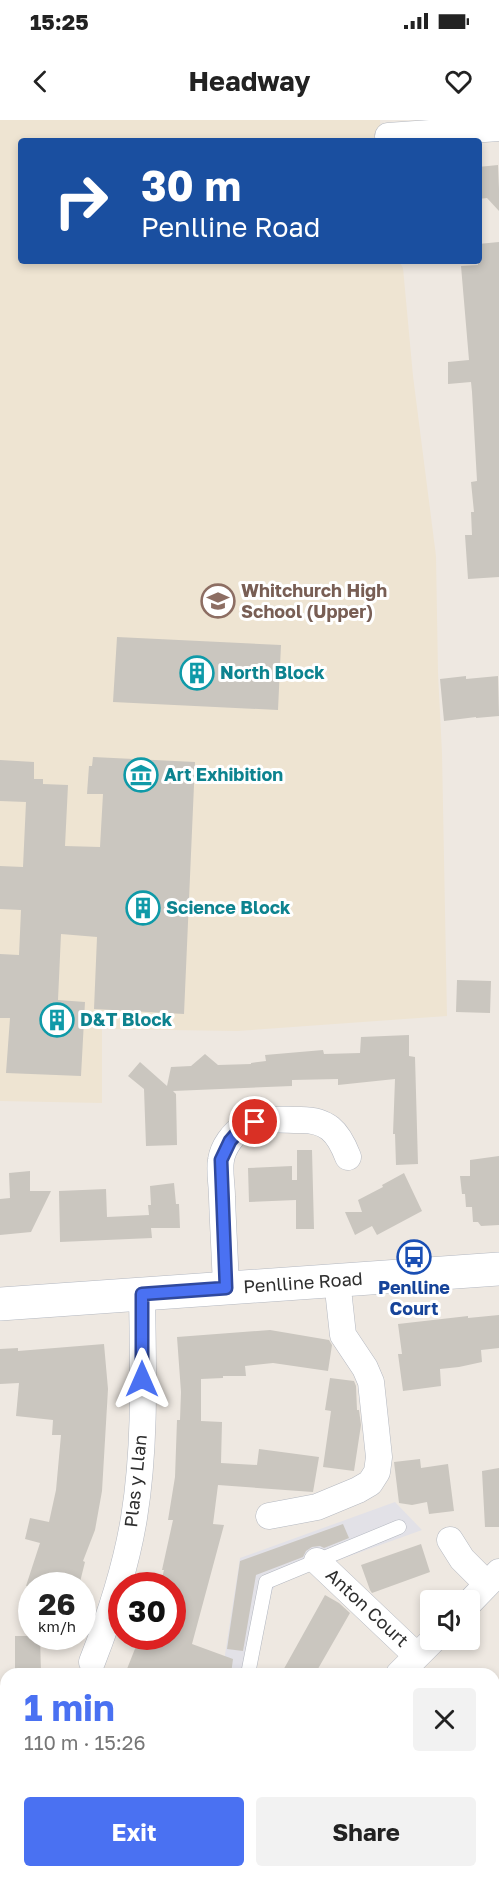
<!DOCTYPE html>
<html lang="en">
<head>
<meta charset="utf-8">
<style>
  :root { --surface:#fff; --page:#f2f2f2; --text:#222; --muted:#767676; --accent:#4a71f2 }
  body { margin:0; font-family:"Golos Text",sans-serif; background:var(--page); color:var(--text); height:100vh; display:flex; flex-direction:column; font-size:22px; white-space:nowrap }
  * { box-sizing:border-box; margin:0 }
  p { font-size:20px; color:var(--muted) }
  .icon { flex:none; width:33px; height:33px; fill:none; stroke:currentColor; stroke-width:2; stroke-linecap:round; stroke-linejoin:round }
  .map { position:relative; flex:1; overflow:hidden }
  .side { position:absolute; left:0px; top:1548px; width:500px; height:210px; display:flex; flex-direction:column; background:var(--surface); border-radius:18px 18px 0 0; box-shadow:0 3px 9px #0003 }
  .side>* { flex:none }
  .banner { position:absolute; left:18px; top:18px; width:464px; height:126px; border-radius:6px; box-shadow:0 3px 9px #0003; background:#1a4fa0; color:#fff; overflow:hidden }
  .tools { position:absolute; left:420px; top:1470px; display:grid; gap:12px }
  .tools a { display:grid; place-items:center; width:60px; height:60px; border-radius:6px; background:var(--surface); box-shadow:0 3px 9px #0003; font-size:30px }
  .speed { position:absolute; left:18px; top:1452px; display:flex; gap:12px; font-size:30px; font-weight:700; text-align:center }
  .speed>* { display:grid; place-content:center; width:78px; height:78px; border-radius:50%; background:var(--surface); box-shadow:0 3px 9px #0003; line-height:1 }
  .speed small { font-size:15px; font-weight:400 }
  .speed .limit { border:9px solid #d22; background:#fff; color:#111 }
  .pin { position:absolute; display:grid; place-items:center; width:51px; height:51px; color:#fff; margin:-26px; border:3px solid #fff; border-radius:50%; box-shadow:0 2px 6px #0007 }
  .me { position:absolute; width:66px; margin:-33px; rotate:0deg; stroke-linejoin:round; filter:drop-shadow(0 0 4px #0008) }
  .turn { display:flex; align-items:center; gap:21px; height:126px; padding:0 24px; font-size:27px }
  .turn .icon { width:78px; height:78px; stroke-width:2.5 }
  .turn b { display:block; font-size:42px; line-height:51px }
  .round { display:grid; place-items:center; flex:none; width:63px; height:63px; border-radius:6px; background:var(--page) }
  .summary { display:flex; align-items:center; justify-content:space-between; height:102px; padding:0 24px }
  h1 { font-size:36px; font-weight:700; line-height:45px; color:var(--accent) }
  .button { display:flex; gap:12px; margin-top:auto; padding:12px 24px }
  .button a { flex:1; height:69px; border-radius:6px; background:var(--accent); color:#fff; font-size:24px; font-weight:700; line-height:69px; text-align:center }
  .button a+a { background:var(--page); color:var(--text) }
  .status { display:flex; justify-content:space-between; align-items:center; height:42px; padding:0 30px; background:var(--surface); direction:ltr }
  .status svg { height:16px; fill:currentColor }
  header { display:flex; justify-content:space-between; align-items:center; height:78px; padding:0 24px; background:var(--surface); font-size:27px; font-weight:700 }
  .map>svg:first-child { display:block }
  .industrial { fill:#e2e1e7 }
  .education { fill:#eee4d2 }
  .pitch { fill:#cce89d }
  .building { fill:#cac6bf }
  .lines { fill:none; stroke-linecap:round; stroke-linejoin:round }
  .lane-casing { stroke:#b4b8c0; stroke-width:15 }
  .street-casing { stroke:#b4b8c0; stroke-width:27 }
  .secondary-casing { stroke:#b4b8c0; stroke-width:34 }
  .lane { stroke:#fff; stroke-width:14 }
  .street { stroke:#fff; stroke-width:26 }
  .secondary { stroke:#fff; stroke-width:33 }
  .route-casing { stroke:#30499d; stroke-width:15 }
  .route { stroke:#4a71f2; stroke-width:10 }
  .labels { text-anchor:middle; stroke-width:6; stroke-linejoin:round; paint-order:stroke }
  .education-label { font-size:18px; font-weight:bold; fill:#785e54; stroke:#fff; text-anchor:start }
  .culture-label { font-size:18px; font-weight:bold; fill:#0d838f; stroke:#fff; text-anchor:start }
  .street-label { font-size:18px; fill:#2e2e2e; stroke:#fff }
  .transit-label { font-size:18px; font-weight:bold; fill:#164399; stroke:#fff }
</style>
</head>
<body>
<div class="status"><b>15:25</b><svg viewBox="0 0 49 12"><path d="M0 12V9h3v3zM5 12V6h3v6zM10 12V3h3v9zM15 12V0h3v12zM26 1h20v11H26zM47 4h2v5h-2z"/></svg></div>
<header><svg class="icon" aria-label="back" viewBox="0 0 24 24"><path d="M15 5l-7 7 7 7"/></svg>Headway<svg class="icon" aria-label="heart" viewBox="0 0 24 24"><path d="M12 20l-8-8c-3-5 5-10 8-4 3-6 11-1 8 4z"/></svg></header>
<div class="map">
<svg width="499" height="1758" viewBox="0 0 499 1758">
  <rect width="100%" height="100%" fill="#eee8e1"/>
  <path class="industrial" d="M395,1382l27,28 -145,52 -5,9 -17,83h-33l18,-116z"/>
  <path class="education" d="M0,0h380l1,21h-360v120h378l4,7 10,108 23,180 2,117 4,80 5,263 -210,15 -135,-2v74l-102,-2z"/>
  <path class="pitch" d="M499,1612v146h-110l4,-6h101v-134z"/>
  <path class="building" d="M498,45l1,24v22l-12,-13 -9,1v-32z
    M499,122v335l-31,2 -3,-44h7l-1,-23h3l-3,-30 6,-1 -5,-89 -1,-10 -23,2v-22l21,-2 -8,-94 17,-1v-21z
    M117,517l164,8 -3,65 -165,-8z
    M466,556v3l32,-3 1,40 -23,2v-1l-32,4 -4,-42z
    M93,637l102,5 -11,252 -90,-5 3,-72 -36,-3 -3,66 27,2 -4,74 -75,-3 4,-55h-10v-64l19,1 2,-45 -21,-1v-43l23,1 3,-65 -26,-1v-41l34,2v17h9v5l25,1 -3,61 35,1 3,-53h-16l2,-28h3z
    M457,860l34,1 -1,32 -34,-1z
    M409,915v21l6,1 3,107 -22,1 -1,-31h-2l2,-55 -57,6v-6l-46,1v6l-119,5 3,3 1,51 -31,1 -2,-57 -16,-13 12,-14 27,24 4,-19 20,-1 14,-12 13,11 33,-1v-1l15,-2 -1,-6 58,-5 1,4 36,-1 1,-16z
    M297,1030h15l2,79h-18v-29l-47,2 -1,-34 44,-2v14h5z
    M499,1036v69l-18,1 -3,-4h-5l-1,-15h-6l-1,-13h-3l-2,-18h10v-16z
    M30,1051v20h21l-20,41 -31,3v-36l10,-1 -1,-25z
    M404,1053l18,38 -45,24 -5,-9 -17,9 -10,-23h17l-4,-12 25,-13 -1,-2z
    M174,1063l2,21h3l1,24h-29l1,10 -92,4 -1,-51 47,-2 1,28 42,-2 -1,-10h3l-1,-19z
    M499,1195v33l-18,2 1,12 -23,5 -19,2 1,17 -38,5 -5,-37h4l-4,-30 70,-8v2z
    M270,1210l59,10 3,5 -4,26 -55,-8 -28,3 1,10h-23v2l-22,1v42l21,1 -1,41 36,2 2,-16 60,8 -6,35 -95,-7 -5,39 11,1 -32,119 41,15 -2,15h-106l15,-38h32v-51l-8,-2 2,-4 -4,-1 2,-8h-2l11,-50h-5l7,-43 2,-57h3l1,-28 -4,-55z
    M104,1224l4,45 -6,102 -7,39 -12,31 2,1 -6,24h-53l14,-43 -15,-4 5,-21 19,4 7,-32 5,-55h-9l1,-15 -37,-4 3,-33 -19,1v-35l18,-1v3z
    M330,1258l24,3 2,5 1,24h2l2,15 -7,46 -31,-4 8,-56 -6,-1z
    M420,1339l1,9 27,-4 6,47 -25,3 -2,-12 -15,3 -13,-2 -5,-41z
    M499,1348v59h-14l-3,-56z
    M343,1404l6,14 -25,10 -4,-2 -8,1 -6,4 -3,6 -47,18 -13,76 -16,-2 13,-88z
    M421,1424l9,28 -58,21 -2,-3 -9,-25z
    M325,1475l14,8 11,10 -35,61h-34z
    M15,1516h25l1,38h-26z"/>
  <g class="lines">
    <defs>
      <path id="lane" d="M248,1554l18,-92 133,-55
        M0,1710l6,-5
        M0,1727l6,3
        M47,1752l6,6"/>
      <path id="street" d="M388,16l111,-8
        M226,1168c-1,-30 -3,-61 -4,-91 0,-12 -3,-26 -1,-37 2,-13 12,-27 23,-33 15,-10 37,-7 54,-7 29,-1 40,11 50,37
        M269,1396l48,-9 41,-17 12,-7 7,-11 2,-15 -8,-75 -6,-14 -22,-33 -6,-55
        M450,1420l12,19 25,25
        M317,1441l100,95
        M470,1482l29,-30
        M92,1542c18,-46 34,-95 42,-144 12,-74 9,-150 8,-224
        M399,1554l34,-34
        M196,1758l6,-6"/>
      <path id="secondary" d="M0,1184l499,-35"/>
    </defs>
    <use href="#lane" class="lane-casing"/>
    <use href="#street" class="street-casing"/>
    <use href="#secondary" class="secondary-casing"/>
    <use href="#lane" class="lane"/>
    <use href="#street" class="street"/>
    <use href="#secondary" class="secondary"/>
  </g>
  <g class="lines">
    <defs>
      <path id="route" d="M142,1259v-85l84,-6 -5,-128 9,-19 7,-8 8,-7 10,-4"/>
    </defs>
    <use href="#route" class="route-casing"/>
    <use href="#route" class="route"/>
  </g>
  <defs>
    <symbol id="school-ring" viewBox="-11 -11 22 22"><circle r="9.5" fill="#fff" stroke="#8d6e63" stroke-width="1.5"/><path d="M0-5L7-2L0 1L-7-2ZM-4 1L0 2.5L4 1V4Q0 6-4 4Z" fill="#8d6e63"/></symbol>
    <symbol id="building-ring" viewBox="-11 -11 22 22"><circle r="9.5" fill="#fff" stroke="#0f9aa8" stroke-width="1.5"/><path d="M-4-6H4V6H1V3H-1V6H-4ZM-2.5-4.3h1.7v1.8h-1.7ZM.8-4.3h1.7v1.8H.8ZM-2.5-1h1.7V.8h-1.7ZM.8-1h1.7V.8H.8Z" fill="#0f9aa8"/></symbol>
    <symbol id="museum-ring" viewBox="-11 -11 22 22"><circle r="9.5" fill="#fff" stroke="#0f9aa8" stroke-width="1.5"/><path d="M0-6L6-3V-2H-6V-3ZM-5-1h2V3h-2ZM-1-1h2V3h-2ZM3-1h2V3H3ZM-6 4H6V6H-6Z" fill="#0f9aa8"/></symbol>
    <symbol id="bus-ring" viewBox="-11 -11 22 22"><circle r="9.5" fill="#fff" stroke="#1a4fb4" stroke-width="1.5"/><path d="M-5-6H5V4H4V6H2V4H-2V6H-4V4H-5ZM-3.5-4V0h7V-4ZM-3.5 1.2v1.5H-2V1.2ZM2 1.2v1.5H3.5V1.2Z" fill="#1a4fb4"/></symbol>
  </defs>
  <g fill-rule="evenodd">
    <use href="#school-ring" x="199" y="462" width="38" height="38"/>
    <use href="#building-ring" x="178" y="534" width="38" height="38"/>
    <use href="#museum-ring" x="122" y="636" width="38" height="38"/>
    <use href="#building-ring" x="124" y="769" width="38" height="38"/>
    <use href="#building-ring" x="38" y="881" width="38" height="38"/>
    <use href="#bus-ring" x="395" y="1118" width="38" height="38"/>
  </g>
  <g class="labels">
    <g class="education-label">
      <text x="241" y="477">Whitchurch High<tspan x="241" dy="21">School (Upper)</tspan></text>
    </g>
    <g class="culture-label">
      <text x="220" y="559">North Block</text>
      <text x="164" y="661">Art Exhibition</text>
      <text x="166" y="794">Science Block</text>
      <text x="80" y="906">D&amp;T Block</text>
    </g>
    <g class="street-label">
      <text transform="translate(303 1163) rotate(-4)" y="6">Penlline Road</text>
      <text transform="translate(136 1361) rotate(-84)" y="6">Plas y Llan</text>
      <text transform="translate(367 1488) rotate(43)" y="6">Anton Court</text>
    </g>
    <g class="transit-label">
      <text x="414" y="1174">Penlline<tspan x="414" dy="21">Court</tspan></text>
    </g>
  </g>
</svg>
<div class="tools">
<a><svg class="icon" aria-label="sound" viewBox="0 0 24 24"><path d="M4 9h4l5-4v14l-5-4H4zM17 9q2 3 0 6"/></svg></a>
</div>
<div class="speed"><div>26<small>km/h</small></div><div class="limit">30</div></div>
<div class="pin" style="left:255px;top:1002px;background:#d93025"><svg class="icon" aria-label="arrive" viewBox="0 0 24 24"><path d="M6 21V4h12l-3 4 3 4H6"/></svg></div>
<svg class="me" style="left:142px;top:1259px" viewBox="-20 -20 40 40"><path d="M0-17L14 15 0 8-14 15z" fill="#4a71f2" stroke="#fff" stroke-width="4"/></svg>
<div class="banner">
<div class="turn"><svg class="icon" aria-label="right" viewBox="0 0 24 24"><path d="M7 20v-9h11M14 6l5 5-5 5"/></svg><div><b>30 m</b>Penlline Road</div></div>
</div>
<section class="side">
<div class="summary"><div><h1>1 min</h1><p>110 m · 15:26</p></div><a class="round"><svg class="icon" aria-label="close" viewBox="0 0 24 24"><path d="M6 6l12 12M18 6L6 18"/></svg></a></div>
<div class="button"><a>Exit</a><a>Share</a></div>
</section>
</div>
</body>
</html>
